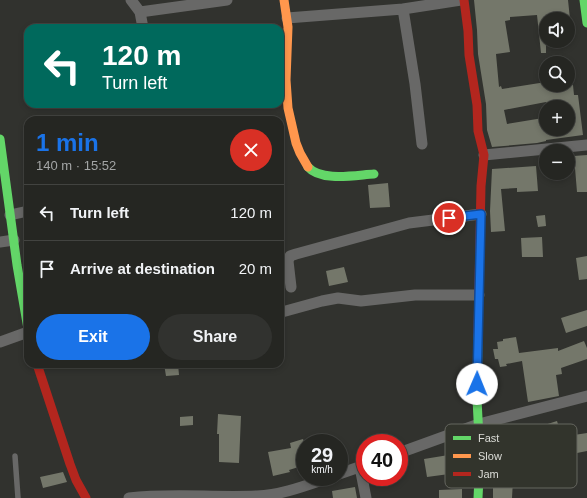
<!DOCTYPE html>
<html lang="en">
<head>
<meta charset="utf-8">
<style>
  :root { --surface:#252622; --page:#31322f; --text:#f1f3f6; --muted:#a3a5a5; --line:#424340; --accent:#1a73e8 }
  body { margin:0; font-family:Helvetica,sans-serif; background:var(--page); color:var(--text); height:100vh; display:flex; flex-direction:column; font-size:15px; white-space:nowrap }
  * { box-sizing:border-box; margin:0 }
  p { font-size:13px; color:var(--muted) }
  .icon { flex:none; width:22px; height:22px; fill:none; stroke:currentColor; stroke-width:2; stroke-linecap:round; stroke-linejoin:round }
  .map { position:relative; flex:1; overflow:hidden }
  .side { position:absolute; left:24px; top:116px; width:260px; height:252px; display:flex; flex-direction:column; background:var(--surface); border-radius:12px; box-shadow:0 2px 6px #0003,0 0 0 1px var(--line) }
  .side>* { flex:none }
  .banner { position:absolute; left:24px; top:24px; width:260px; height:84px; border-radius:12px; box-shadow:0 2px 6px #0003,0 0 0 1px var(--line); background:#00695c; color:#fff; overflow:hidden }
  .fabs { position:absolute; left:539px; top:12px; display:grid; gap:8px }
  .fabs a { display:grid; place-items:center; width:36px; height:36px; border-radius:50%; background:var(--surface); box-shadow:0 2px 6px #0003,0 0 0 1px var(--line); font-size:20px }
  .speed { position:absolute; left:296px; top:434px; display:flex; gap:8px; font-size:20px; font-weight:700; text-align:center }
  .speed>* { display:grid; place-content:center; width:52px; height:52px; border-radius:50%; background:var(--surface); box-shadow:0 2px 6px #0003,0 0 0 1px var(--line); line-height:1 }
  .speed small { font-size:10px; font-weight:400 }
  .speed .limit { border:6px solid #d22; background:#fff; color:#111 }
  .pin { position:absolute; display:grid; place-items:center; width:34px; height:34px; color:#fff; margin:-17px; border:2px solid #fff; border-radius:50%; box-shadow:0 1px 4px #0007 }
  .me { position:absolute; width:44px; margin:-22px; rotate:1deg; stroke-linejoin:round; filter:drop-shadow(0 0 3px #0008) }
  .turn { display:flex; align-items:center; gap:14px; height:84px; padding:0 12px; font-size:18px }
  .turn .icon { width:52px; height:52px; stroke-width:2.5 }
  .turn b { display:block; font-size:28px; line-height:34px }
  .round { display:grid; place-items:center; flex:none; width:42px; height:42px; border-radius:21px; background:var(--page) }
  .overview { display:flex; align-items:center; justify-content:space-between; height:68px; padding:0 12px }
  h1 { font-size:24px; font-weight:600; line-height:30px; color:var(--accent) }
  .cta { display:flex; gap:8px; margin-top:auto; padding:8px 12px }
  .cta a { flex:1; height:46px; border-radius:24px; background:var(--accent); color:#fff; font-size:16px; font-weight:600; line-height:46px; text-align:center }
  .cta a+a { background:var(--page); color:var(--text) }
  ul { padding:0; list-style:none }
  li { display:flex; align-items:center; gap:12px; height:56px; padding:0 12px; border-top:1px solid var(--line) }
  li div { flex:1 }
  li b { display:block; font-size:15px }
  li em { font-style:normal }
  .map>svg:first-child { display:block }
  .building { fill:#74776a; fill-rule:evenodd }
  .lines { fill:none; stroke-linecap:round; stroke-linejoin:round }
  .lane { stroke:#686867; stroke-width:5.5 }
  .street { stroke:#686867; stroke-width:11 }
  .fast { stroke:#63d668; stroke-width:9 }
  .slow { stroke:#ff974d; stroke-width:9 }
  .jam { stroke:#b3261e; stroke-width:9 }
  .route-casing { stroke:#114b97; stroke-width:10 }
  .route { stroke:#1a73e8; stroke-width:7 }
  .key { fill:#32342c; stroke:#65665f; stroke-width:1 }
  .key-label { font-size:11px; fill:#dbdcd7 }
</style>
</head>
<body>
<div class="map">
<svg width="587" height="498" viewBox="0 0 587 498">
  <rect width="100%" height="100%" fill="#31322e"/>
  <path class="building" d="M474,0h94l2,19h-24v34h-5l-4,-38 -27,2v3l-5,1 5,31 -14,2 3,33 2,-1 1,3 44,-7v3h27l1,10h4l5,40 -37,5v1l-9,2 -45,4 -5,-17 -1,-26 -8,-50 -1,-24zM546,102l1,5 21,-2v24h-24l-1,-11 -36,6 -3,-14z
    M587,155v37h-10l-3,-36z
    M536,166l2,25 -21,1v-4l-16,1 4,42 -14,1 -1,-21 2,-42z
    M388,183l2,24 -20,1 -2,-23z
    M545,215l1,11 -8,1 -2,-11z
    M542,237l1,20h-21l-1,-19z
    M587,256v23l-8,1 -3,-22z
    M344,267l4,15 -19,4 -3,-15z
    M587,310v16l-21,7 -5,-15z
    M516,337l3,16 39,-5v3l26,-10 3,7v11l-26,9 1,6 -6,1 3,21 -31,6 -6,-41 -16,3 1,2 -7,1 -2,-8h-3l-2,-10h5l-1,-7 6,-1v-2z
    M164,364h14l1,11 -13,1z
    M218,414l23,2 -2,47 -20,-1v-28h-2z
    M193,416v9l-13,1v-9z
    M557,421l4,13 -28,9 -4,-13z
    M587,433v18l-10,2 -3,-18z
    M303,439l2,6v20l-16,5 1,2 -17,4 -5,-24 23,-4 -1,-5z
    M534,450l18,1 -2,24 -35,-2v7h-2l-1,18h-19v-20h-4l1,-23 37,3v-3l7,1z
    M461,453l3,19 -37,5 -3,-18z
    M63,472l4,10 -24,6 -3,-11z
    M355,487l2,11h-24l-1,-7z
    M462,489v9h-23v-8z"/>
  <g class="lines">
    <path class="lane" d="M15,456l3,42"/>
    <path class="street" d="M131,0l9,12 3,16
      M403,9l12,75 7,60
      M140,12l87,-12
      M287,18l116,-9 58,-9
      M484,155l103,-10
      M10,215l18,-4
      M0,242l14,-2
      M291,287l-3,-26 2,-5 6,-2 113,-31 72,-9
      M282,312l40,-11 16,-3 23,3 54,-6h64
      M0,342l28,-10
      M399,453l80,-29 108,-28
      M360,467l6,31
      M339,474l26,-9
      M129,498c42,-5 85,0 128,-2 25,-1 50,-11 74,-19"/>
    <path class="fast" d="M584,0l3,23
      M0,139l17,126 11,64
      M308,167c13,15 48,8 66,7
      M478,335l-1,64 3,59 -2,40"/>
    <path class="slow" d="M284,0l4,27 -2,53 2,28 8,35 4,10 8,14"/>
    <path class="jam" d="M464,0l4,31 1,24 8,50 1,26 6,24 -3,31 -3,149
      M37,364l33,100 6,16 10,18"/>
  </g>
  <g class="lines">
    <defs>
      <path id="route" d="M449,218l32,-4 -4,170"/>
    </defs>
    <use href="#route" class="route-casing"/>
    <use href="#route" class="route"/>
  </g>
  <rect x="445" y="424" width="132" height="64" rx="6" class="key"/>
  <rect x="453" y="436" width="18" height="4" fill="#63d668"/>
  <rect x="453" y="454" width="18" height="4" fill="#ff974d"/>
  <rect x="453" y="472" width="18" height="4" fill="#b3261e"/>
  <g class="key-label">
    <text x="478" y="442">Fast</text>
    <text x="478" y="460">Slow</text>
    <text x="478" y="478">Jam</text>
  </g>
</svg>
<div class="fabs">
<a><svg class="icon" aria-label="sound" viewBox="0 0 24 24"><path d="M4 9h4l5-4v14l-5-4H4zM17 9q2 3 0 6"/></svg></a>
<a><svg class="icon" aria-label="search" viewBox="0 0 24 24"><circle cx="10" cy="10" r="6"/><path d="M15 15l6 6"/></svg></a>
<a>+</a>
<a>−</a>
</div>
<div class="speed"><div>29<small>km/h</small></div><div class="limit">40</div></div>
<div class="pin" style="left:449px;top:218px;background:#d93025"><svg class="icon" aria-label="arrive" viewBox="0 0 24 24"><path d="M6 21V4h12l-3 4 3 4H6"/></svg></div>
<svg class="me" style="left:477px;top:384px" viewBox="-20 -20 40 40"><circle r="19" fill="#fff"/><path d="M0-13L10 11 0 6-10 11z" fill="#1a73e8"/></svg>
<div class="banner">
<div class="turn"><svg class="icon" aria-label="left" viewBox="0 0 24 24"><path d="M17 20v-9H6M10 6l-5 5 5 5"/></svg><div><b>120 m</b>Turn left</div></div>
</div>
<section class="side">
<div class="overview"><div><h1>1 min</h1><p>140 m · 15:52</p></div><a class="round" style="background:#d93025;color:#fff"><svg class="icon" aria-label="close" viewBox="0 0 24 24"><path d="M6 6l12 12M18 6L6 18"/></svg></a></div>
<ul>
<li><svg class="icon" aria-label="left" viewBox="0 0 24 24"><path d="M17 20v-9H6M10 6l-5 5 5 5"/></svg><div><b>Turn left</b></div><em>120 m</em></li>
<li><svg class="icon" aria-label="arrive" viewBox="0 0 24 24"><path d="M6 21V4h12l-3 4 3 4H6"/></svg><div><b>Arrive at destination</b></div><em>20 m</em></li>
</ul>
<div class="cta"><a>Exit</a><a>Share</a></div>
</section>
</div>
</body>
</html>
